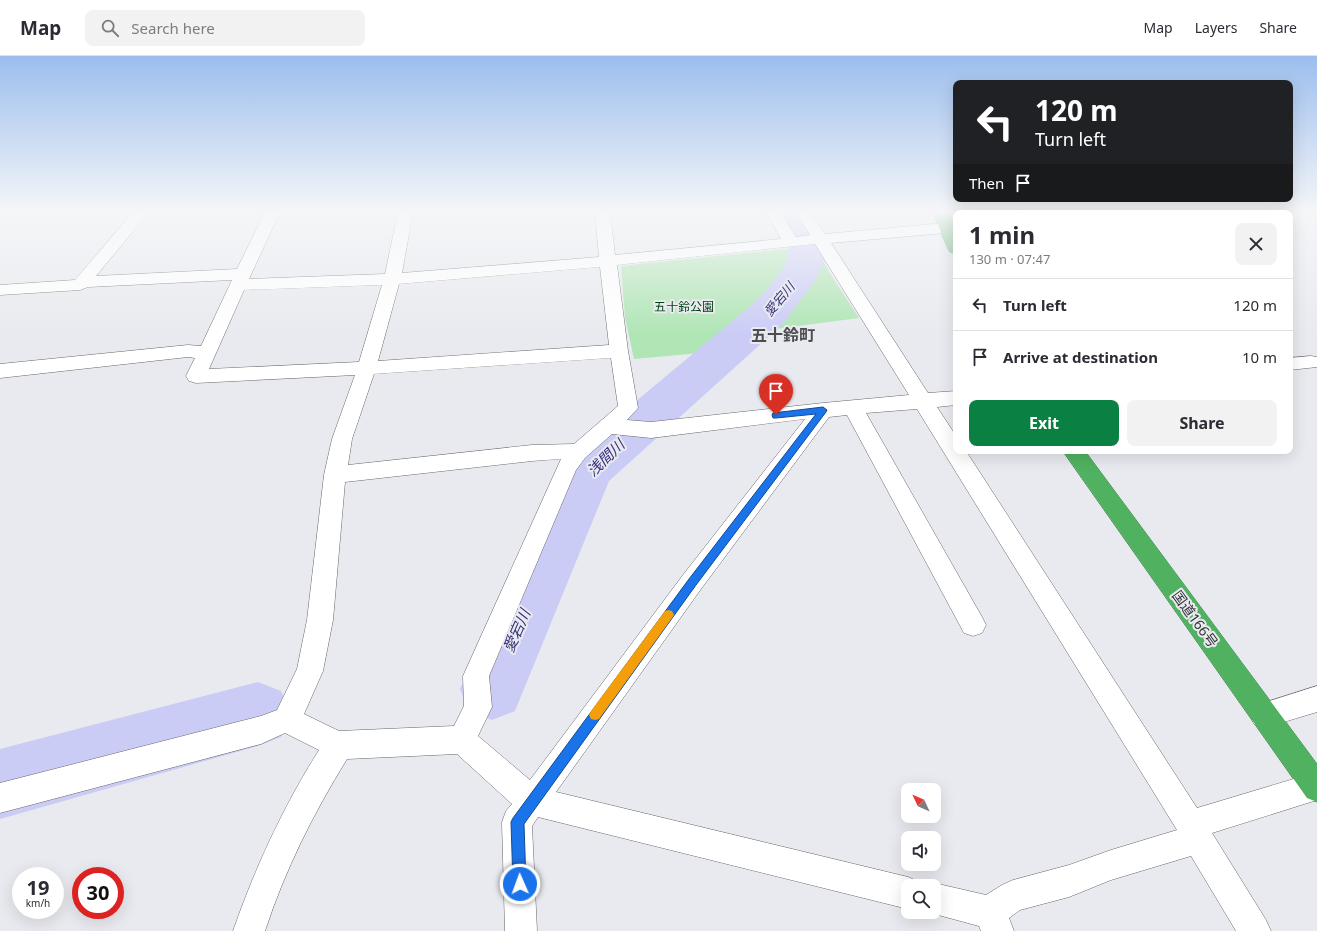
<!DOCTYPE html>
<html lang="en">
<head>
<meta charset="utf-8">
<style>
  :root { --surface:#fff; --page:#f2f2f3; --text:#2b2b33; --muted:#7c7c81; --line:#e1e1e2; --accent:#0b8043 }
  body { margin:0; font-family:"Noto Sans","Noto Sans JP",sans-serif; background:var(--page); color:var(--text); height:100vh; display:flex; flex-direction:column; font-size:15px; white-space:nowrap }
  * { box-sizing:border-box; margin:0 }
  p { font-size:13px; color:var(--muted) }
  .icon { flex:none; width:22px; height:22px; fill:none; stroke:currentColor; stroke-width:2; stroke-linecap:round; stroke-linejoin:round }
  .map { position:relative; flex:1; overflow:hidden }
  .panel { position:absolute; left:953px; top:154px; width:340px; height:244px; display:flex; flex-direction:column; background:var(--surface); border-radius:8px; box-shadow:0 4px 16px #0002 }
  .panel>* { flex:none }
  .hud { position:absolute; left:953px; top:24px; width:340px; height:122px; border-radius:8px; box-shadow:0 4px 16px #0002; background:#202124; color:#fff; overflow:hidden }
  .needle { width:26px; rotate:314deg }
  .controls { position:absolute; left:901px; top:727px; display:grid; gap:8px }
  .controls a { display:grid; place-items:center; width:40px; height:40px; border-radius:8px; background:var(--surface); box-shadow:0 4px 16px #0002; font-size:20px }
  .speed { position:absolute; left:12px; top:811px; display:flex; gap:8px; font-size:20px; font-weight:700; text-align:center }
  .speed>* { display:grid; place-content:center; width:52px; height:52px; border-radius:50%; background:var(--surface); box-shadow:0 4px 16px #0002; line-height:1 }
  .speed small { font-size:10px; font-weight:400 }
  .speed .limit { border:6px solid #d22; background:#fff; color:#111 }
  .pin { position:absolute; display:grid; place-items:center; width:34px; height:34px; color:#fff; margin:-41px -17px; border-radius:50% 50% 50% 0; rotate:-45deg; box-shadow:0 0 4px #0007 }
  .pin .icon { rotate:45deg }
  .me { position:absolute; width:44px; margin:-22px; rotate:358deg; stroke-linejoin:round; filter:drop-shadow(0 0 3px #0008) }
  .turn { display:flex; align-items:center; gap:14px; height:84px; padding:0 16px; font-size:18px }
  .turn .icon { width:52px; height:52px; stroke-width:2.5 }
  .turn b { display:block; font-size:28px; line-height:34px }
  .then { display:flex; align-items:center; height:38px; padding:0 16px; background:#0003; gap:8px; font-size:15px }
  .round { display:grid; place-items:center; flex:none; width:42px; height:42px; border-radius:8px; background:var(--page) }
  .overview { display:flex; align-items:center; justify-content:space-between; height:68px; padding:0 16px }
  h1 { font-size:24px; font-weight:700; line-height:30px }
  .action { display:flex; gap:8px; margin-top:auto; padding:8px 16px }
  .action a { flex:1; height:46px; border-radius:8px; background:var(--accent); color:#fff; font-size:16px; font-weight:700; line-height:46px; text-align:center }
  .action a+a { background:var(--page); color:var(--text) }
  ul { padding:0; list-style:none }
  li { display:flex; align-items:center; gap:12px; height:52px; padding:0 16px; border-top:1px solid var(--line) }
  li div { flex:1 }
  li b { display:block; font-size:15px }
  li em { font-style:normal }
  header { display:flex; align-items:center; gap:24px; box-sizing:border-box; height:56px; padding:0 20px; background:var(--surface); border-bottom:1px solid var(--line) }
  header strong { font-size:19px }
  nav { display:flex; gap:22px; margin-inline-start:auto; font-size:14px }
  .search { width:280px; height:36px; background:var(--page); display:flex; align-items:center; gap:10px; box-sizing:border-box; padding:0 14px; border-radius:8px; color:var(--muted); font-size:15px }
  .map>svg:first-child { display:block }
  .green { fill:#b0e5b5 }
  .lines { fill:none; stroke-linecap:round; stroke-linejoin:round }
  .river { fill:#caccf5; fill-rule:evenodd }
  .minor-casing { stroke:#66676b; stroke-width:1 }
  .highway-casing { stroke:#468551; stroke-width:1 }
  .minor { fill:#fff; fill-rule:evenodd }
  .highway { fill:#50b260; fill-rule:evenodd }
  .route { fill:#1a73e8; stroke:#114b97 }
  .slow { fill:#f59e0b }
  .labels { text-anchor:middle; stroke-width:4; stroke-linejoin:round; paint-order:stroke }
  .far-park-label { font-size:12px; fill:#004111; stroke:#e9eaef }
  .far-water-label { font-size:13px; font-style:italic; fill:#39327e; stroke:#e9eaef }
  .street-label { font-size:14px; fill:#323235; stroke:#e9eaef }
  .water-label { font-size:15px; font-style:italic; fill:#39327e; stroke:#e9eaef }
  .quarter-label { font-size:16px; font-weight:bold; fill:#4d4d51; stroke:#e9eaef }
</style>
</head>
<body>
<header>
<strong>Map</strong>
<div class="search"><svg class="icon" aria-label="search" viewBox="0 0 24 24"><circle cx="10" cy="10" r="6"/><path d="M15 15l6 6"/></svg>Search here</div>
<nav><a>Map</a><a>Layers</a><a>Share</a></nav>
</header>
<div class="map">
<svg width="1317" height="875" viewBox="0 0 1317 875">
  <rect width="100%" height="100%" fill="#e9eaef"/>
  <path class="green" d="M815,190l16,29 28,43 -130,17 -28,18 -67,6 -9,-42 -4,-51z"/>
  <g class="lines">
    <path class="river" d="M770,156h37l16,25 4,13 -1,9 -10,20 -32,44 -175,158 -94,230 -23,9 -23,-9 -9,-22 110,-233 184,-153c14,-16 42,-40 32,-64 -4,-10 -12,-18 -16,-27z
      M258,626l23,9 10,23 -10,23 -23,9 -258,73v-70z"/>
    <defs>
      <path id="minor" d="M133,156h16l-53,64 141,-7 28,-57h15l-31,67 136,-5 13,-62h15l-11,61 197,-16 -4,-45h15l5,43 166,-16 -15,-27h14l16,25 14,-2 -14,-23h14l15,22 131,-12v10l-125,11 97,150 28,-2v14l-19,2 19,29v15h10l231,357 120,-36v28l-105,33 54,87 5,11h-35l-45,-75 -80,24 -42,17 -49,13 -11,8 5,13h-33l-2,-5 -52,-14h7v-26h-7l7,-3 52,12 16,-10 11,-5 56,-15 42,-15 66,-20 -260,-421 -51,4 116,204 4,8 -4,8 -9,3 -9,-3 -117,-218 -18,2 -128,172 -145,203 352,85 11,5 2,4h-13v23l-370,-92 -6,9 5,105h-32l-3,-109 4,-11 6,-7 -55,-50 -110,5c-34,55 -62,111 -82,172h-32c22,-63 50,-124 86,-181l-34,-17 -24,11 -261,69v-30l261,-67 16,-6 20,-41 10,-49 17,-145 8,-36 23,-64 -159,8 -7,-2 -3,-5 9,-18 -7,-1 -188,21v-14l188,-19 13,1 31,-66 -144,7 -8,3 -80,5v-10l75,-5zM815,188l94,151 -86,8 -172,19 -24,-2 11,-12 -10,-57 -11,-86zM600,211l9,78 -231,16 21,-77zM382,229l-23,77 -150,7 35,-79zM611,302l7,48 -44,38 -42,1 -184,20 4,-26 22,-65zM805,363l-122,156 -153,205 -52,-44 14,-29 -3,-31 87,-206 9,-12 27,-24 39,4zM561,403l-98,217 1,30 -10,20 -115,5 -35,-17 19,-43 10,-51 12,-138 187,-21z
        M1200,156h38l-39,1z
        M1311,300l6,1v10l-27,3v-12z
        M1317,630v26l-53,16 -10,-4 -4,-9 4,-9z"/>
      <path id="highway" d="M933,156h16l7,18v24l-6,-2 -2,-3z
        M1063,395h22l232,313v38l-10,-4z"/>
    </defs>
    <use href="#minor" class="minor-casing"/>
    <use href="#highway" class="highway-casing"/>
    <use href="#minor" class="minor"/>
    <use href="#highway" class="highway"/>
  </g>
  <linearGradient id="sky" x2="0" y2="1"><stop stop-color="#9cbeed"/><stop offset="0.56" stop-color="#f5f6f8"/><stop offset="1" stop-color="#f5f6f8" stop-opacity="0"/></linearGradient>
  <rect width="1317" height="278" fill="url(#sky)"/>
  <path class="route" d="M823,351l4,3 -1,2 -130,173 -172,239 2,60 -2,5 -4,2 -5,-2 -2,-5 -2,-62 2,-4 176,-239 127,-165 -40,4h-3l-1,-3 1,-2z"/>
  <path class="slow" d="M668,554l4,1 2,4 -2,3 -73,101 -4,1 -4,-1 -2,-4 2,-4 74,-100z"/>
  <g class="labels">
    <g class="far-park-label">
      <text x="684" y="255">五十鈴公園</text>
    </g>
    <g class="far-water-label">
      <text transform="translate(779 243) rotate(-50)" y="5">愛宕川</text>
    </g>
    <g class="street-label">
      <text transform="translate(1195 563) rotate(54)" y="5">国道166号</text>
    </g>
    <g class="water-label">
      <text transform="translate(606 402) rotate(-44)" y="5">浅間川</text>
      <text transform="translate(517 575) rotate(-66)" y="5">愛宕川</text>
    </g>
    <g class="quarter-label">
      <text x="783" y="285">五十鈴町</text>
    </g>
  </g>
</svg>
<div class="controls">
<a><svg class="needle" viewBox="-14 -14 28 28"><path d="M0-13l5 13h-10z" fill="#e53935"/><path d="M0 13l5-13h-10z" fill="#7c7c81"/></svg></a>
<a><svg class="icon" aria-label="sound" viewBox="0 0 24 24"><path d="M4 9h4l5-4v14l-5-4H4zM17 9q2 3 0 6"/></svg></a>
<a><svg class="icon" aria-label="search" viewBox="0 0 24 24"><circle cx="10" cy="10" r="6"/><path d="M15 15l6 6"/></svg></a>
</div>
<div class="speed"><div>19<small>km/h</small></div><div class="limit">30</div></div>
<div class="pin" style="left:776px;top:359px;background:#d93025"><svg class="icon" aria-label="arrive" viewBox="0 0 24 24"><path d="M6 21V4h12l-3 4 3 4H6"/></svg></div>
<svg class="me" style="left:520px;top:828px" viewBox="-20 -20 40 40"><circle r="17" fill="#1a73e8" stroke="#fff" stroke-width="3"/><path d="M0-11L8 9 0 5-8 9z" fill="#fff"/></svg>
<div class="hud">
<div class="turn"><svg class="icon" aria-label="left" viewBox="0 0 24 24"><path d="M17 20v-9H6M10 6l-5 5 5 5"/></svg><div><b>120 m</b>Turn left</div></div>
<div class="then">Then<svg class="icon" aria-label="arrive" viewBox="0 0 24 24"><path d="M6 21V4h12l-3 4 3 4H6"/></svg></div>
</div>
<section class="panel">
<div class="overview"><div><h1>1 min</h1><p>130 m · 07:47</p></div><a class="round"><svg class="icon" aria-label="close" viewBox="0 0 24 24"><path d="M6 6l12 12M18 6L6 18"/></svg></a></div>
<ul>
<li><svg class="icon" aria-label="left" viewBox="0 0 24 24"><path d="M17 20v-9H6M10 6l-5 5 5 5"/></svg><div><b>Turn left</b></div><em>120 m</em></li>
<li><svg class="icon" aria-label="arrive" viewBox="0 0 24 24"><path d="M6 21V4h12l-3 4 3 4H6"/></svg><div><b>Arrive at destination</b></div><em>10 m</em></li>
</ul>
<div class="action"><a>Exit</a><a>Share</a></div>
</section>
</div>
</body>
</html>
